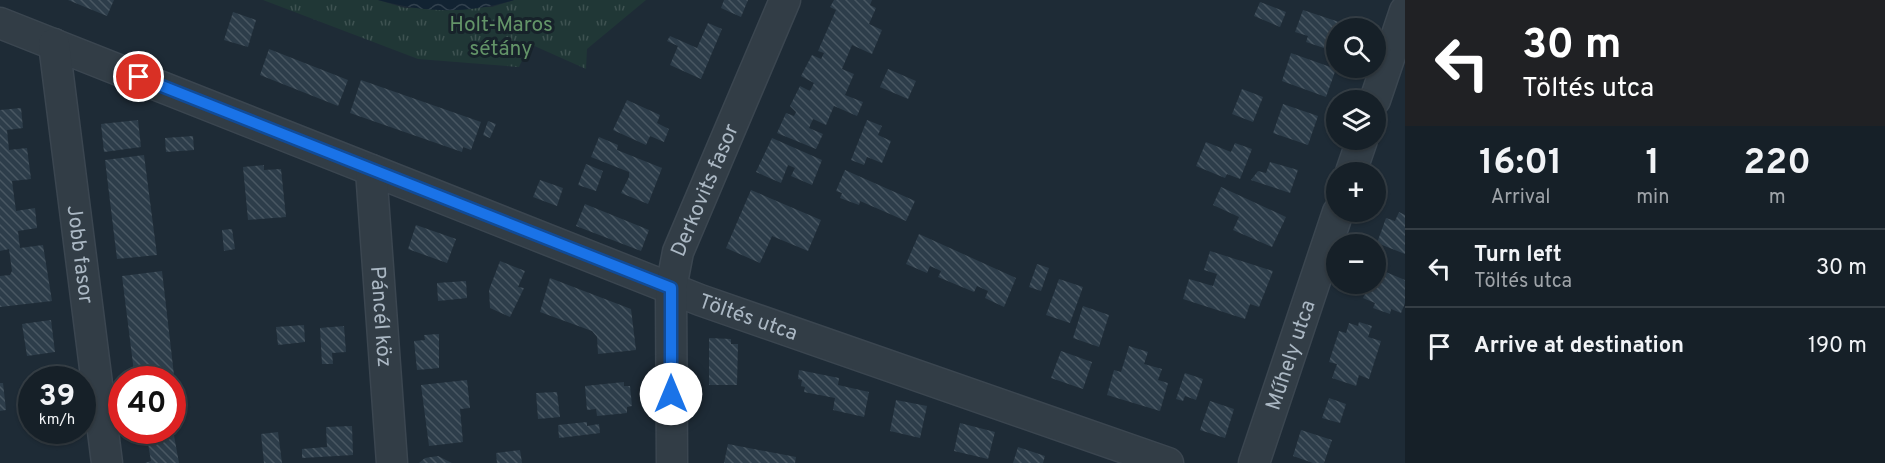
<!DOCTYPE html>
<html lang="en">
<head>
<meta charset="utf-8">
<style>
  :root { --surface:#162028; --page:#232d34; --text:#f1f3f6; --muted:#9ea3a8; --line:#353e45 }
  body { margin:0; font-family:Overpass,sans-serif; background:var(--page); color:var(--text); height:100vh; display:flex; flex-direction:column; font-size:22px; white-space:nowrap }
  * { box-sizing:border-box; margin:0 }
  p { font-size:20px; color:var(--muted) }
  .icon { flex:none; width:33px; height:33px; fill:none; stroke:currentColor; stroke-width:2; stroke-linecap:round; stroke-linejoin:round }
  .map { position:relative; flex:1; overflow:hidden }
  .sheet { display:flex; flex-direction:column; background:var(--surface); width:480px }
  .sheet>* { flex:none }
  .guide { background:#202124; color:#fff; overflow:hidden }
  .tools { position:absolute; left:1326px; top:18px; display:grid; gap:12px }
  .tools a { display:grid; place-items:center; width:60px; height:60px; border-radius:50%; background:var(--surface); box-shadow:0 2px 4px #0004,0 0 0 2px var(--line); font-size:30px }
  .speed { position:absolute; left:18px; top:366px; display:flex; gap:12px; font-size:30px; font-weight:700; text-align:center }
  .speed>* { display:grid; place-content:center; width:78px; height:78px; border-radius:50%; background:var(--surface); box-shadow:0 2px 4px #0004,0 0 0 2px var(--line); line-height:1 }
  .speed small { font-size:15px; font-weight:400 }
  .speed .limit { border:9px solid #d22; background:#fff; color:#111 }
  .pin { position:absolute; display:grid; place-items:center; width:51px; height:51px; color:#fff; margin:-26px; border:3px solid #fff; border-radius:50%; box-shadow:0 2px 6px #0007 }
  .me { position:absolute; width:66px; margin:-33px; rotate:0deg; stroke-linejoin:round; filter:drop-shadow(0 0 4px #0008) }
  .turn { display:flex; align-items:center; gap:21px; height:126px; padding:0 18px; font-size:27px }
  .turn .icon { width:78px; height:78px; stroke-width:2.5 }
  .turn b { display:block; font-size:42px; line-height:51px }
  .eta { display:flex; justify-content:space-evenly; align-items:center; height:102px; text-align:center }
  .eta b { font-size:36px; font-weight:700; line-height:42px }
  ul { padding:0; list-style:none }
  li { display:flex; align-items:center; gap:18px; height:78px; padding:0 18px; border-top:2px solid var(--line) }
  li div { flex:1 }
  li b { display:block; font-size:22px }
  li em { font-style:normal }
  main { display:flex; flex:1; min-height:0 }
  .map>svg:first-child { display:block }
  .park { fill:url(#park-tufts) }
  .water { fill:url(#water-waves) }
  .building { fill:url(#building-back-hatch) }
  .lines { fill:none; stroke-linecap:round; stroke-linejoin:round }
  .minor-casing { stroke:#3b4650; stroke-width:33 }
  .minor { stroke:#323d46; stroke-width:30 }
  .route-casing { stroke:#114b97; stroke-width:15 }
  .route { stroke:#1a73e8; stroke-width:10 }
  .labels { text-anchor:middle; stroke-width:6; stroke-linejoin:round; paint-order:stroke }
  .park-label { font-size:21px; fill:#639468; stroke:#17222a }
  .street-label { font-size:21px; fill:#abb8c4; stroke:#17222a }
</style>
</head>
<body>
<main>
<div class="map">
<svg width="1405" height="463" viewBox="0 0 1405 463">
  <defs>
    <pattern id="park-tufts" width="24" height="20" patternUnits="userSpaceOnUse" patternTransform="scale(1.5)"><rect width="24" height="20" fill="#203736"/><path d="M3 7l-1-3M5 7V3M7 7l1-3M15 17l-1-3M17 17v-4M19 17l1-3" fill="none" stroke="#3e5251"/></pattern>
    <pattern id="water-waves" width="16" height="10" patternUnits="userSpaceOnUse" patternTransform="scale(1.5)"><rect width="16" height="10" fill="#122332"/><path d="M0 5q4-4 8 0t8 0" fill="none" stroke="#32414e"/></pattern>
    <pattern id="building-back-hatch" width="6" height="6" patternUnits="userSpaceOnUse" patternTransform="scale(1.5)"><rect width="6" height="6" fill="#2d3d4a"/><path d="M-1 5l2 2M0 0l6 6M5-1l2 2" fill="none" stroke="#495762"/></pattern>
  </defs>
  <rect width="100%" height="100%" fill="#1e2b36"/>
  <path class="park" d="M263,0h115l27,8 87,-1 22,-7h132l-59,49 -1,20 -56,-25 -11,23 -101,-8z"/>
  <path class="water" d="M378,0h136c-46,14 -90,13 -136,0z"/>
  <path class="building" d="M68,0h46l-7,16z
    M724,0h24l-7,17 -20,-9z
    M834,0h38l-2,5 6,3 -7,16 13,6 -10,24 -20,-9 -10,24 12,5 -9,21 18,7 -6,14 -23,-10 -8,19 -13,-6 -4,9 14,6 -7,15 -39,-16 9,-20 8,3 2,-4 -6,-6 10,-20 10,5 4,-8 -13,-7 11,-21 9,4 3,-6 -6,-2 18,-41 -6,-3z
    M1260,2l26,10 -6,15 -26,-11z
    M1303,10l48,16 -1,2h-14v24l-30,-10 2,-6 -13,-4z
    M233,12l23,8 -8,27 -24,-7z
    M708,23l14,6 -21,50 -31,-14 8,-19 -11,-5 3,-5 27,12z
    M269,49l79,31 -10,26 -78,-31z
    M1291,53l45,16 -10,28 -44,-16z
    M888,69l28,12 -8,18 -28,-12z
    M361,80l120,42 -10,28 -8,-3 -1,5 -112,-39z
    M1242,89l21,8 -10,25 -21,-8z
    M627,100l33,15 -3,8 12,6 -5,13 -14,-6 -4,9 -33,-15z
    M1283,104l35,12 -10,29 -35,-12z
    M21,108l2,20 -16,2 2,20 18,-2 4,31 -19,2 4,30 19,-3 2,20 -19,3 2,17 23,-3 9,56 -52,6v-31l10,-1 2,-4 -3,-22 -9,2v-141z
    M138,120l3,27 -37,5 -3,-28z
    M867,120l15,6 -4,9 13,6 -9,22 -15,-6 -3,8 -13,-5z
    M488,121l8,3 -6,14 -7,-3z
    M193,136l1,14 -28,2 -1,-14z
    M599,137l19,8 -1,5 45,18 -14,36 -27,-11 8,-16v-5l-38,-15z
    M772,138l50,22 -10,25 -21,-9 4,-8 -7,-3 -7,18 -25,-11z
    M1206,142l25,10 4,-9 17,6 -12,30 -13,-5 -2,4 -29,-12z
    M144,155l13,100 -40,4 -12,-99z
    M1270,162l28,8 -8,23 -39,-13 7,-9 8,2z
    M586,164l17,7 -7,20 -18,-6z
    M264,165v5l17,-1 5,48 -38,3 -5,-53z
    M845,170l70,31 -9,20 -46,-20 -1,4 -19,-7 2,-5 -6,-2z
    M540,180l23,8 -6,18 -24,-9z
    M1221,187l65,30 -14,30 -39,-17 6,-13 -26,-12z
    M751,190l70,30 -13,31 -36,-15 -12,27 -34,-15z
    M585,204l64,26 -8,21 -65,-25z
    M1399,212l6,3v39l-28,-11 9,-25 9,3z
    M416,225l40,14 -9,24 -39,-14z
    M232,229l3,20 -11,2 -2,-21z
    M919,234l97,44 -12,29 -19,-9 3,-7 -11,-5 -3,6 -36,-15 3,-6 -11,-5 -3,7 -21,-9z
    M1210,251l63,20 -14,36 -9,-3 -5,15 -62,-20 6,-20 24,7 4,-12 -13,-4z
    M500,261l25,10 -7,16 6,1 -14,29 -20,-9 -1,-18z
    M1037,264l12,4 -8,23 -12,-4z
    M1376,268l29,12v23l-4,10 -10,-4 -1,5 -17,-6 2,-5 -12,-5 6,-14h7z
    M162,271l16,139h-6v-30h-37l-13,-104z
    M550,278l81,31 5,41 -38,4 -1,-17 -5,-6 -52,-19z
    M1059,279l24,8 -13,36 -24,-8z
    M466,281l1,17 -29,3 -1,-18z
    M1083,306l26,9 -10,32 -26,-9z
    M51,320l4,32 -28,4 -5,-32z
    M1359,322l13,4 -4,11 13,4 -12,38 -10,-4 -3,11 -24,-8 5,-14 -8,-2 10,-31 7,2 3,-10 9,3z
    M304,325l1,17 -27,3 -2,-18z
    M344,326l2,26 -14,1 1,11h-11l-2,-36z
    M439,334v34l-22,2 -3,-29 11,-1 -1,-5z
    M709,338l22,1v5h7l-1,41h-28z
    M1129,346l19,6 -4,12 18,5 -4,11 10,3 -8,28 -53,-16 7,-25 7,2z
    M1061,351l31,11 -9,27 -32,-11z
    M799,370l40,8 -1,7 31,7 -5,25 -31,-7 2,-12 -31,-6 1,-5 -4,-1 1,-6 -4,-1z
    M1185,373l18,6 -7,21 -11,-4 -2,5 -7,-2z
    M32,380v25l-3,1 -4,-25z
    M467,380l3,28 -10,1 3,33 -34,4 -8,-61z
    M624,382v4h6l2,20 -5,1v6l-30,3 -1,-7 -9,1 -2,-24z
    M0,383h3l3,27 -6,1z
    M557,392l3,25 -22,2 -2,-26z
    M1329,398l17,6 -6,19 -18,-5z
    M896,400l31,6 -7,32 -30,-7z
    M1210,401l24,8 -9,29 -25,-8z
    M587,422v4l12,-2 1,9 -41,5 -1,-13z
    M960,423l35,9 -7,27 -34,-8z
    M352,426l1,29 -51,3v-9l25,-2 -1,-20z
    M141,430h32l6,33h-34l6,-2 -3,-17h-6z
    M1301,430l31,10 -8,23h-11l-20,-7z
    M278,432l4,31h-18l-3,-29z
    M728,444l68,13 -1,6h-71z
    M1018,447l27,9 -2,7h-30z
    M520,450l2,13h-25l-1,-10z
    M438,456l14,7h-33l6,-5z"/>
  <g class="lines">
    <defs>
      <g id="minor">
        <path id="s1" d="M0,23l700,277 468,163"/>
        <path id="s2" d="M54,44l53,419"/>
        <path d="M1375,100l30,-89"/>
        <path id="s3" d="M371,170l21,293"/>
        <path d="M1351,172l11,-32"/>
        <path id="s4" d="M672,463l-1,-175 7,-36 107,-252"/>
        <path id="s5" d="M1254,463l84,-251"/>
      </g>
    </defs>
    <use href="#minor" class="minor-casing"/>
    <use href="#minor" class="minor"/>
  </g>
  <g class="lines">
    <defs>
      <path id="route" d="M139,77l532,211v106"/>
    </defs>
    <use href="#route" class="route-casing"/>
    <use href="#route" class="route"/>
  </g>
  <g class="labels">
    <g class="park-label">
      <text x="501" y="31">Holt-Maros<tspan x="501" dy="24">sétány</tspan></text>
    </g>
    <g class="street-label">
      <text dy="7" stroke="none"><textPath href="#s4" startOffset="279">Derkovits fasor</textPath></text>
      <text dy="7" stroke="none"><textPath href="#s2" startOffset="212">Jobb fasor</textPath></text>
      <text dy="7" stroke="none"><textPath href="#s3" startOffset="147">Páncél köz</textPath></text>
      <text dy="7" stroke="none"><textPath href="#s1" startOffset="804">Töltés utca</textPath></text>
      <text dy="7" stroke="none"><textPath href="#s5" startOffset="114">Műhely utca</textPath></text>
    </g>
  </g>
</svg>
<div class="tools">
<a><svg class="icon" aria-label="search" viewBox="0 0 24 24"><circle cx="10" cy="10" r="6"/><path d="M15 15l6 6"/></svg></a>
<a><svg class="icon" aria-label="layers" viewBox="0 0 24 24"><path d="M12 4l9 5-9 5-9-5zM3 14l9 5 9-5"/></svg></a>
<a>+</a>
<a>−</a>
</div>
<div class="speed"><div>39<small>km/h</small></div><div class="limit">40</div></div>
<div class="pin" style="left:139px;top:77px;background:#d93025"><svg class="icon" aria-label="arrive" viewBox="0 0 24 24"><path d="M6 21V4h12l-3 4 3 4H6"/></svg></div>
<svg class="me" style="left:671px;top:394px" viewBox="-20 -20 40 40"><circle r="19" fill="#fff"/><path d="M0-13L10 11 0 6-10 11z" fill="#1a73e8"/></svg>
</div>
<section class="sheet">
<div class="guide">
<div class="turn"><svg class="icon" aria-label="left" viewBox="0 0 24 24"><path d="M17 20v-9H6M10 6l-5 5 5 5"/></svg><div><b>30 m</b>Töltés utca</div></div>
</div>
<div class="eta">
<div><b>16:01</b><p>Arrival</p></div>
<div><b>1</b><p>min</p></div>
<div><b>220</b><p>m</p></div>
</div>
<ul>
<li><svg class="icon" aria-label="left" viewBox="0 0 24 24"><path d="M17 20v-9H6M10 6l-5 5 5 5"/></svg><div><b>Turn left</b><p>Töltés utca</p></div><em>30 m</em></li>
<li><svg class="icon" aria-label="arrive" viewBox="0 0 24 24"><path d="M6 21V4h12l-3 4 3 4H6"/></svg><div><b>Arrive at destination</b></div><em>190 m</em></li>
</ul>
</section>
</main>
</body>
</html>
